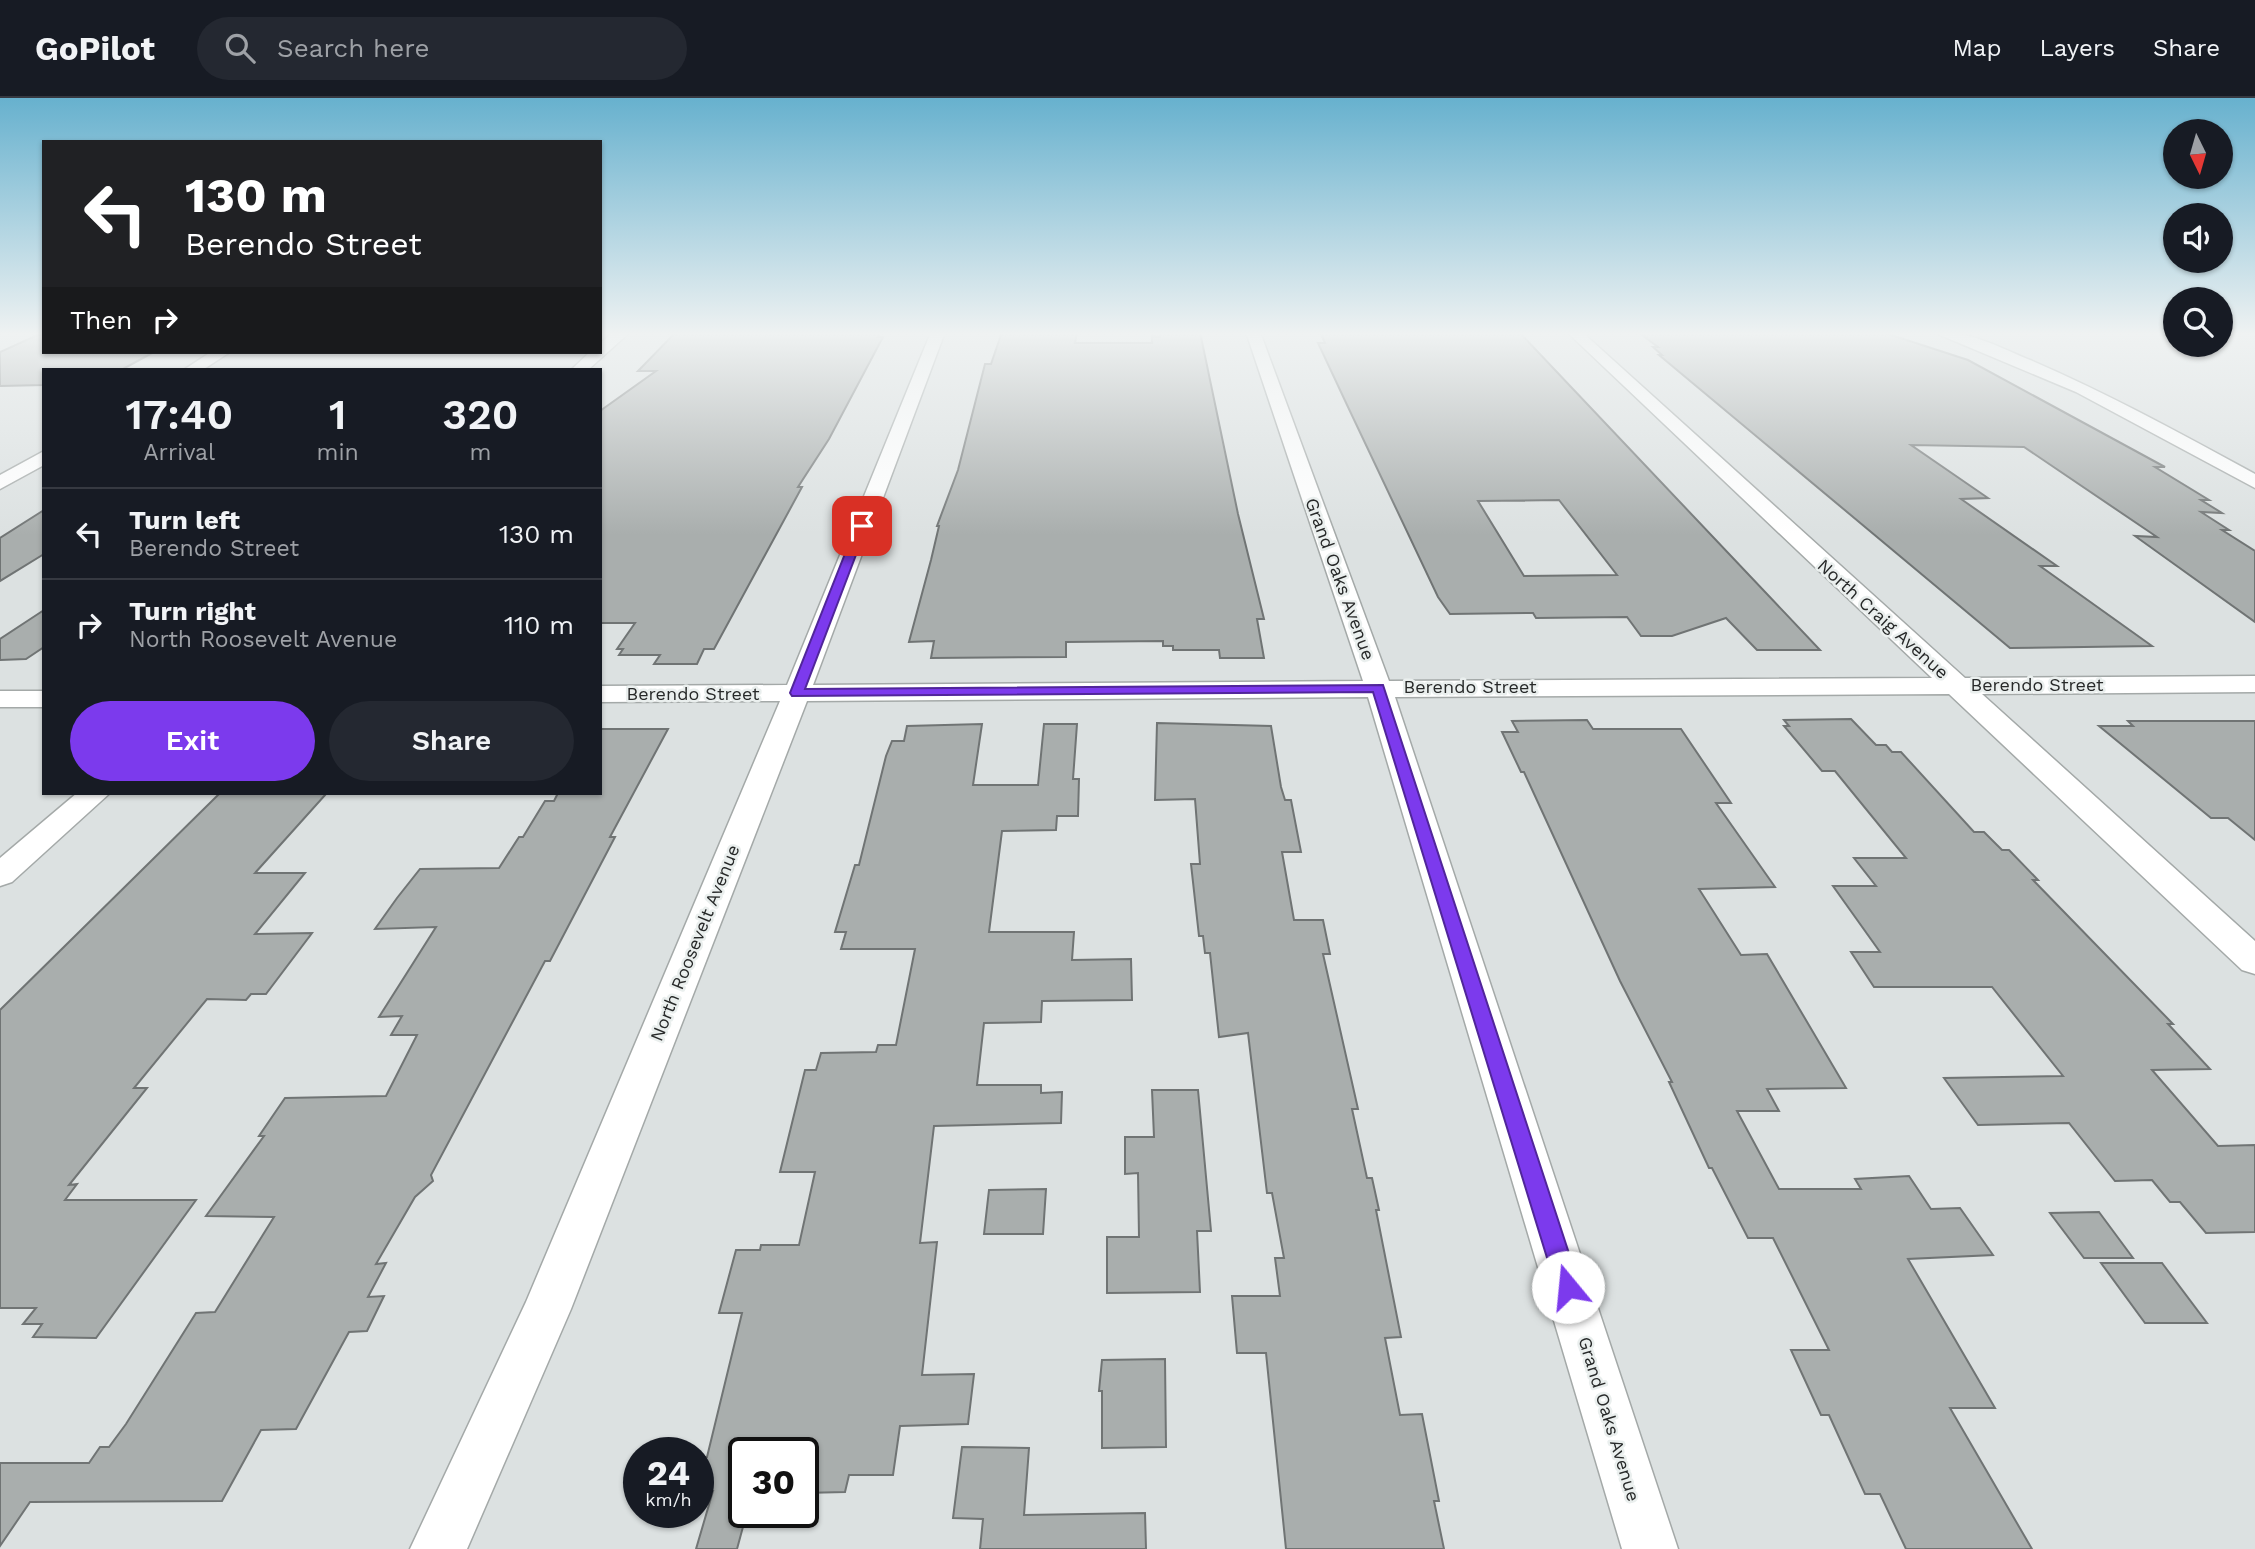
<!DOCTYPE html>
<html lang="en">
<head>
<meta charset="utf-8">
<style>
  :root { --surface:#171b24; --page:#242831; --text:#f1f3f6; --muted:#9ea1a6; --line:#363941; --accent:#7c3aed }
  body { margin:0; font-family:"Work Sans",sans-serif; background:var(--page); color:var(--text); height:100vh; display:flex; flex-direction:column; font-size:26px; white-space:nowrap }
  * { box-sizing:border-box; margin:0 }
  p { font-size:23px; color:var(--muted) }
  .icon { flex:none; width:38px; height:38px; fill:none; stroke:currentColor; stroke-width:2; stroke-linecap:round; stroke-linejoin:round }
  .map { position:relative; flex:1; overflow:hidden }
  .panel { position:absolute; left:42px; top:270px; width:560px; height:427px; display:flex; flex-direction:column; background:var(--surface); border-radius:0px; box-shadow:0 2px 5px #0004 }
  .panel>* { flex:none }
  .top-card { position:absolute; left:42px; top:42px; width:560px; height:214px; border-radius:0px; box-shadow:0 2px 5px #0004; background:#202124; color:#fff; overflow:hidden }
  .needle { width:46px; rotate:175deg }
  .tools { position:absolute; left:2163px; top:21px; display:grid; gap:14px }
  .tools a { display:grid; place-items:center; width:70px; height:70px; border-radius:50%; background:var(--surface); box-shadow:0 2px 5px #0004; font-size:35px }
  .speed { position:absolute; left:623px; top:1339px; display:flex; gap:14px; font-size:35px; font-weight:700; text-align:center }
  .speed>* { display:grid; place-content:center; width:91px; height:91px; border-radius:50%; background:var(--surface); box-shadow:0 2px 5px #0004; line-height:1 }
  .speed small { font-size:18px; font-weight:400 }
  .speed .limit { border:4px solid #111; border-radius:10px; background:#fff; color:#111 }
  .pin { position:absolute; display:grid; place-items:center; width:60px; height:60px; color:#fff; margin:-30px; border-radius:14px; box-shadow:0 4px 10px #0006 }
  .me { position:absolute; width:77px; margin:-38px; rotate:343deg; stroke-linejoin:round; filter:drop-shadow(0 0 5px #0008) }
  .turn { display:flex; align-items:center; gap:24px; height:147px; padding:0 28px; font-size:32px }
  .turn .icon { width:91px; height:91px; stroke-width:2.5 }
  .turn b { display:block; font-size:49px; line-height:60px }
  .then { display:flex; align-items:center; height:66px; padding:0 28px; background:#0003; gap:14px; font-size:26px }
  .eta { display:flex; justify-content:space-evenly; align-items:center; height:119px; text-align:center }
  .eta b { font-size:42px; font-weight:600; line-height:49px }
  .action { display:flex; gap:14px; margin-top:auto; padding:14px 28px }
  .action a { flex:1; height:80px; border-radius:42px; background:var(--accent); color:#fff; font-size:28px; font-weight:600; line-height:80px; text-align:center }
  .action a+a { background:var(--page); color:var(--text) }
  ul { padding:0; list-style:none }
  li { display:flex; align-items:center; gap:21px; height:91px; padding:0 28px; border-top:2px solid var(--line) }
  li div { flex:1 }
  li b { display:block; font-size:26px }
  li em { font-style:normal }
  header { display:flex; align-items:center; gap:42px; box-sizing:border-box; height:98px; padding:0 35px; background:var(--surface); border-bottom:2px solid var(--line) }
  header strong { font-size:33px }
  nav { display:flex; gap:38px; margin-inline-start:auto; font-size:24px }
  .search { width:490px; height:63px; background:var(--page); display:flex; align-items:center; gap:18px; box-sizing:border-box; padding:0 24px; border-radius:38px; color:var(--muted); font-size:26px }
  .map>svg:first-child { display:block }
  .building { fill:#a9aead; stroke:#707474; stroke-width:2; fill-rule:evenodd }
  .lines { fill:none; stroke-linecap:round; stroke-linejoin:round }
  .street-casing { stroke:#a4a9a8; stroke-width:3 }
  .street { fill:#fff; fill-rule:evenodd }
  .route { fill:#7c3aed; stroke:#51269a; stroke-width:2 }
  .labels { text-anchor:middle; stroke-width:5; stroke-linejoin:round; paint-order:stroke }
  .street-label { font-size:18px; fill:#272929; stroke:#eaefee }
</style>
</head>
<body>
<header>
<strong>GoPilot</strong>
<div class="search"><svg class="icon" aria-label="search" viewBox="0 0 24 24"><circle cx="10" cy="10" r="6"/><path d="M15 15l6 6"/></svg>Search here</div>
<nav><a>Map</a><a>Layers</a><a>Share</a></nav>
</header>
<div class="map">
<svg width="2255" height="1451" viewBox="0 0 2255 1451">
  <rect width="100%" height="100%" fill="#dce1e1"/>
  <path class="building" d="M44,234v20h110l-31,17h-79v16l-44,1v-34z
    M676,234h205l-3,5h5l-54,102 -31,48h4l-88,162h-10l-7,15h-43l6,-9h-41l4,-6h-6l18,-26h-35v-212l56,-40h-18z
    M1002,234h75l-2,11h77v-7l8,1 -1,-5h41l38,182 26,105h-7l7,39h-44l-1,-8h-46v-4h-10v-5l-97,1v15l-135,1 3,-17 -25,1 22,-82 8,-34h-2l21,-56 27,-106h6z
    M1320,234h199l301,318h-63l-31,-32 -54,18h-31l-14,-19 -91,1 -3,-5 -83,1 -12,-17 -90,-190 -30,-64h7zM1559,402l58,75 -93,1 -46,-75z
    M1638,234h244l86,28 197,107h-10l54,33h-8l21,13 -21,-1 28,18h-7l33,21v71l-120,-86 22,1 -133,-90 -113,-2 77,53 -27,1 96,67h-17l112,80 -142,2 -351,-293h3l-9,-8h5z
    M44,412v44l-44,27v-43z
    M44,512v37l-18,12 -26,1v-21z
    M1851,621l25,26h10l6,7h9l73,80h10l18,18h7l29,30h-5l140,144h-5l42,45 -58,1 66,76 37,-1v87l-49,1 -26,-31h-10l-18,-22 -37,1 -46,-58 -91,2 -34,-47 119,-2 -71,-89h-118l-23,-35h29l-47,-66h43l-22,-28h52l-71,-87h-13l-38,-45h5l-5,-6z
    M1587,622l6,9h88l50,74h-15l59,84 -76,2 42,66 26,-1 79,134 -79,1 12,22h-42l42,78h82l-6,-10 54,-3 22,33 29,-1 33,47 -85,4 87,149h-45l82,141h-126l-26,-55h-15l-36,-79h-8l-30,-65h38l-56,-112h-25l-36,-70h-3l-40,-86h3l-52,-101 -96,-209h-3l-19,-40h16l-6,-11z
    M2128,623h127v119l-27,-22h-17l-112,-92h34z
    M1157,625l114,3 10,61 4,13h6l10,52h-19l12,68h29l7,34h-7l35,155h-6l15,69h5l7,32h-3l25,127 -16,1 15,77 22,-1 17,87h-5l10,48h-158l-20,-196h-29l-5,-57h48l-5,-38h9l-12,-65h-5l-19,-160 -29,4 -9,-84h-5l-2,-17h-4l-8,-72h9l-5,-65 -40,1z
    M982,626l-9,61h65l6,-61h33l-4,55h6l-1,37h-21l-1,14 -54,1 -13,101h85l-2,28 59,-1 1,41 -90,1 -1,21 -57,1 -7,62h64v8l21,-1 -1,31 -127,3 -14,117 17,-1 -15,133 52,-1 -6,50 -68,2 -7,49h-44l-4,17 -42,1v-41h-59v60h3l-10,37h-41l17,-58 -15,1v-35h9l35,-144h-23l17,-63h24l1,-5h38l16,-73h-35l25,-102h11l5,-17 55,-1 2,-7h18l19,-96h-74l5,-17h-11l20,-67h4l27,-109 6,-15h12l3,-15z
    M600,631h68l-58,108h5l-65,124h-5l-114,214 2,6 -18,16 -39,67 10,-1 -18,34 16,-1 -17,35 -18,1 -53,97 -35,1 -39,71 -192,1 -30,44v-83h89l11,-16h9l17,-23 70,-111 19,-1 59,-95 -68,-1 58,-80h-5l26,-38 101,-2 31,-61h-26l11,-19 -23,1 57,-90 -61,2 22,-31 23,-29 79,-1 20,-31h4l22,-36h9l4,-8h42z
    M219,696h107l-71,79h50l-50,61 57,-1 -46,61h-15l-5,6 -39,-1 -73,89h13l-78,97 8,-1 -12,16h131l-100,138 -63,-1 9,-13h-19l13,-16h-36v-298z
    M1152,992h46l13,141h-14l3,61 -93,1v-56h32l-1,-64 -13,1v-37h29z
    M1046,1091l-3,45h-59l5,-44z
    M2099,1114l34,46h-49l-34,-45z
    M2101,1165h61l45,60h-62z
    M1165,1261l1,88 -64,1v-57h-3l3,-31z
    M962,1349l67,1 -5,67 121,-2 1,36h-166l3,-30 -30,-1z"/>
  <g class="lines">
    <defs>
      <path id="street" d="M614,234h16l-41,37h-17l18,-17h10v-9z
        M931,234h14l-132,353 550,-4 -117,-349h14l129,349 543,-3 -365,-346h15l383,346 290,-2v16l-273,2 273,247v33l-13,-4 -293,-276 -554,3 283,852h-56l-254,-852 -561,4 -236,608 -104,240h-57l116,-247 254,-601 -180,1v-16l187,-1z
        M1933,234c33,-3 66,15 97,28 77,33 151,74 225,114v14l-179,-96z
        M211,254h19l-26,17h-19z
        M44,353v14l-44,24v-14z
        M0,593h44v16h-44z
        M77,695h33l-98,89 -12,4v-28z"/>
    </defs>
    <use href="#street" class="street-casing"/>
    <use href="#street" class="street"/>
  </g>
  <linearGradient id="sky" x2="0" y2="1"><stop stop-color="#67b1ce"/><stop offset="0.54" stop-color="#eff2f2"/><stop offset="1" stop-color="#eff2f2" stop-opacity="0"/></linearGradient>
  <rect width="2255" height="437" fill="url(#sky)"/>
  <path class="route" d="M862,425l5,3 -62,163 578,-4 197,602 -4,8 -8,3 -9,-3 -3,-8 -183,-595 -581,4 -2,-3 66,-167z"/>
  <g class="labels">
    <g class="street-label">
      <text transform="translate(1340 481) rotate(70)" y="6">Grand Oaks Avenue</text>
      <text transform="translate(1883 521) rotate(42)" y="6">North Craig Avenue</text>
      <text x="2037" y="593">Berendo Street</text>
      <text x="1470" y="595">Berendo Street</text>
      <text x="693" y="602">Berendo Street</text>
      <text transform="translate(695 845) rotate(-68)" y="6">North Roosevelt Avenue</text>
      <text transform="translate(1609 1321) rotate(73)" y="6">Grand Oaks Avenue</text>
    </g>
  </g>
</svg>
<div class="tools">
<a><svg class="needle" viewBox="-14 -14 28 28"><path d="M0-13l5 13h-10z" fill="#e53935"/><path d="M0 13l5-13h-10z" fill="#9ea1a6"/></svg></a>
<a><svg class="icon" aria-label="sound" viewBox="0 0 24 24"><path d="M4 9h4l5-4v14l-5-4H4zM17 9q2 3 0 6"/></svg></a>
<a><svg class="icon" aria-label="search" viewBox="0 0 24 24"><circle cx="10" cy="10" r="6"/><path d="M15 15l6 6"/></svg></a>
</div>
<div class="speed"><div>24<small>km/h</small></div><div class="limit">30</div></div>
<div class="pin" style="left:862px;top:428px;background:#d93025"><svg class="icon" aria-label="arrive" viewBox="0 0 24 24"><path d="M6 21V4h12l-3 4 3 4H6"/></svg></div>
<svg class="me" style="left:1568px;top:1189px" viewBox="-20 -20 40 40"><circle r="19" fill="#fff"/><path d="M0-13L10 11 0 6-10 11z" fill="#7c3aed"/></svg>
<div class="top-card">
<div class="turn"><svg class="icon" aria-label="left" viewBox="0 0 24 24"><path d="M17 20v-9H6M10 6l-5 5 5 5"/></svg><div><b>130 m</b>Berendo Street</div></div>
<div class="then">Then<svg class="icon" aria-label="right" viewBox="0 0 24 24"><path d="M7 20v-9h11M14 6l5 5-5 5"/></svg></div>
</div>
<section class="panel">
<div class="eta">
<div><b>17:40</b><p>Arrival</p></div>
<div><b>1</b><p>min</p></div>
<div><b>320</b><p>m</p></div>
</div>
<ul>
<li><svg class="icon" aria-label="left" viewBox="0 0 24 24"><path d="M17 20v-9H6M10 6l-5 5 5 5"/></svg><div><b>Turn left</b><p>Berendo Street</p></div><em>130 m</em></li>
<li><svg class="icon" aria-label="right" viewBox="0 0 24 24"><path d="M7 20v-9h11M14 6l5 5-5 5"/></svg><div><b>Turn right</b><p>North Roosevelt Avenue</p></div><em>110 m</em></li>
</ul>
<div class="action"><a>Exit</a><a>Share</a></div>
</section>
</div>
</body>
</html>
